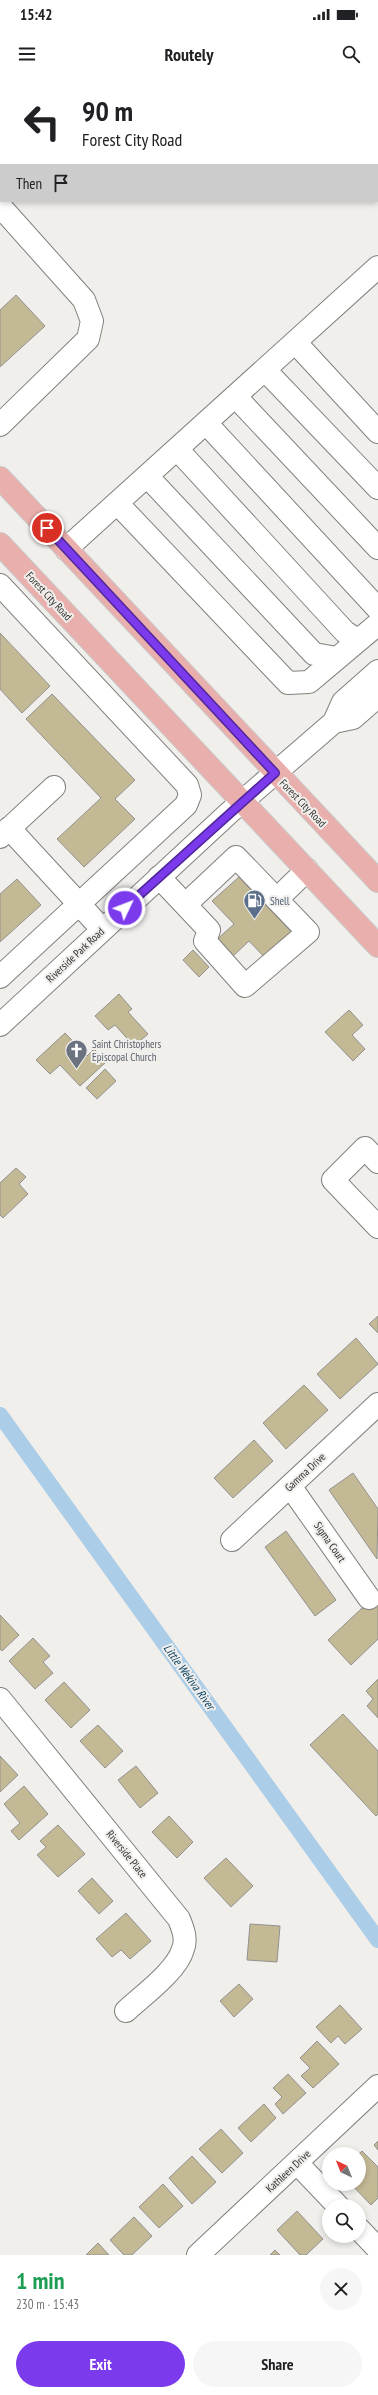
<!DOCTYPE html>
<html lang="en">
<head>
<meta charset="utf-8">
<style>
  :root { --surface:#fff; --page:#f6f6f6; --text:#202124; --muted:#757577; --accent:#7c3aed }
  body { margin:0; font-family:"PT Sans Narrow",sans-serif; background:var(--page); color:var(--text); height:100vh; display:flex; flex-direction:column; font-size:15px; white-space:nowrap }
  * { box-sizing:border-box; margin:0 }
  p { font-size:13px; color:var(--muted) }
  .icon { flex:none; width:22px; height:22px; fill:none; stroke:currentColor; stroke-width:2; stroke-linecap:round; stroke-linejoin:round }
  .map { position:relative; height:2175px; overflow:hidden }
  .panel { display:flex; flex-direction:column; background:var(--surface); flex:1 }
  .panel>* { flex:none }
  .hud { position:absolute; left:0px; top:0px; width:378px; height:122px; box-shadow:0 2px 6px #0003; background:#fff; color:var(--text); overflow:hidden }
  .needle { width:26px; rotate:317deg }
  .fabs { position:absolute; left:322px; top:2067px; display:grid; gap:8px }
  .fabs a { display:grid; place-items:center; width:44px; height:44px; border-radius:50%; background:var(--surface); box-shadow:0 2px 6px #0003; font-size:20px }
  .pin { position:absolute; display:grid; place-items:center; width:34px; height:34px; color:#fff; margin:-17px; border:2px solid #fff; border-radius:50%; box-shadow:0 1px 4px #0007 }
  .me { position:absolute; width:44px; margin:-22px; rotate:47deg; stroke-linejoin:round; filter:drop-shadow(0 0 3px #0008) }
  .turn { display:flex; align-items:center; gap:14px; height:84px; padding:0 16px; font-size:18px }
  .turn .icon { width:52px; height:52px; stroke-width:2.5 }
  .turn b { display:block; font-size:28px; line-height:34px }
  .then { display:flex; align-items:center; height:38px; padding:0 16px; background:#0003; gap:8px; font-size:15px }
  .round { display:grid; place-items:center; flex:none; width:42px; height:42px; border-radius:21px; background:var(--page) }
  .summary { display:flex; align-items:center; justify-content:space-between; height:68px; padding:0 16px }
  h1 { font-size:24px; font-weight:600; line-height:30px; color:#1e9e55 }
  .button { display:flex; gap:8px; margin-top:auto; padding:8px 16px }
  .button a { flex:1; height:46px; border-radius:24px; background:var(--accent); color:#fff; font-size:16px; font-weight:600; line-height:46px; text-align:center }
  .button a+a { background:var(--page); color:var(--text) }
  .status { display:flex; justify-content:space-between; align-items:center; height:28px; padding:0 20px; background:var(--surface); direction:ltr }
  .status svg { height:11px; fill:currentColor }
  header { display:flex; justify-content:space-between; align-items:center; height:52px; padding:0 16px; background:var(--surface); font-size:18px; font-weight:600 }
  .map>svg:first-child { display:block }
  .lines { fill:none; stroke-linecap:round; stroke-linejoin:round }
  .canal { stroke:#accde7; stroke-width:16 }
  .building { fill:#c4b995; stroke:#92918f }
  .minor-casing { stroke:#80807d; stroke-width:24 }
  .major-casing { stroke:#c9c9c9; stroke-width:24 }
  .minor { stroke:#fff; stroke-width:22 }
  .major { stroke:#e9afac; stroke-width:22 }
  .route-casing { stroke:#51269a; stroke-width:10 }
  .route { stroke:#7c3aed; stroke-width:7 }
  .labels { text-anchor:middle; stroke-width:4; stroke-linejoin:round; paint-order:stroke }
  .street-label { font-size:11px; fill:#313130; stroke:#f0efec }
  .service-label { font-size:11px; fill:#4e5e75; stroke:#f0efec; text-anchor:start }
  .worship-label { font-size:11px; fill:#5b616d; stroke:#f0efec; text-anchor:start }
  .water-label { font-size:12px; font-style:italic; fill:#0c4466; stroke:#f0efec }
</style>
</head>
<body>
<div class="status"><b>15:42</b><svg viewBox="0 0 49 12"><path d="M0 12V9h3v3zM5 12V6h3v6zM10 12V3h3v9zM15 12V0h3v12zM26 1h20v11H26zM47 4h2v5h-2z"/></svg></div>
<header><svg class="icon" aria-label="menu" viewBox="0 0 24 24"><path d="M4 6h16M4 12h16M4 18h16"/></svg>Routely<svg class="icon" aria-label="search" viewBox="0 0 24 24"><circle cx="10" cy="10" r="6"/><path d="M15 15l6 6"/></svg></header>
<div class="map">
<svg width="378" height="2175" viewBox="0 0 378 2175">
  <rect width="100%" height="100%" fill="#f0efec"/>
  <g class="lines">
    <path class="canal" d="M0,1335l378,525"/>
  </g>
  <path class="building" d="M47,0h31l-32,1z
    M1,44v36l-1,-1z
    M16,215l29,31 -45,41v-57z
    M0,553l50,53 -28,27 -22,-24z
    M52,614l83,86 -20,19 20,20 -51,48 -27,-28 44,-41 -75,-79z
    M239,797l57,60 -27,25 -20,-21 -19,18 -16,-17 20,-18 -22,-23z
    M17,799l24,26 -41,37v-48z
    M193,870l16,17 -10,10 -16,-17z
    M119,914l13,15 -4,3 20,22 -14,12 -19,-21 -7,5 -13,-14z
    M349,930l14,15 -11,10 13,14 -12,12 -28,-29z
    M65,953l22,23 7,-7 12,13 -26,24 -20,-21 -10,9 -14,-14z
    M105,989l11,12 -19,18 -11,-11z
    M16,1088l10,9 -7,7 9,10 -25,24 -3,-3v-32z
    M378,1236v17l-9,-9z
    M356,1258l22,26 -38,35 -23,-25z
    M304,1305l24,25 -42,39 -23,-26z
    M254,1360l19,21 -40,37 -19,-20z
    M353,1393l25,36 -1,50 -48,-69z
    M286,1451l50,69 -21,16 -50,-69z
    M378,1513v46l-27,26 -23,-25z
    M0,1535l19,20 -17,16 -2,-2z
    M33,1558l17,18 -7,6 10,11 -18,16 -26,-28z
    M378,1599v39l-11,-12 6,-7 -7,-8z
    M64,1602l26,28 -19,18 -26,-28z
    M343,1634l35,37v63l-2,2 -66,-71z
    M98,1645l25,26 -18,17 -25,-27z
    M0,1676l18,19 -18,17z
    M136,1686l22,27 -18,15 -22,-28z
    M24,1706l24,28 -29,26 -8,-9 9,-8 -16,-19z
    M169,1736l24,26 -16,16 -25,-26z
    M58,1745l27,29 -27,23 -21,-22 9,-8 -6,-6z
    M226,1778l27,28 -22,21 -27,-29z
    M92,1798l21,23 -14,13 -21,-23z
    M126,1833l25,28 -21,18 -9,-9 -9,7 -16,-18z
    M250,1844l30,2 -3,36 -30,-2z
    M239,1904l14,15 -19,18 -14,-16z
    M340,1925l22,24 -17,15 -7,-8 -7,7 -15,-16z
    M317,1961l22,23 -26,24 -12,-12 9,-8 -10,-10z
    M288,1994l18,19 -23,21 -8,-10 7,-7 -9,-9z
    M264,2024l12,14 -25,24 -13,-14z
    M221,2049l22,24 -21,20 -23,-24z
    M378,2061v9l-4,-5z
    M362,2071l16,16v31l-7,7 -20,-21h8v-30z
    M192,2076l24,26 -24,22 -23,-26z
    M163,2104l20,22 -24,22 -20,-21z
    M297,2131l26,28 -17,16h-6l-23,-25z
    M134,2137l18,19 -20,19h-8l-14,-15z
    M98,2163l11,12h-23z
    M275,2170l5,5h-10z"/>
  <g class="lines">
    <defs>
      <path id="minor" d="M368,1l1,-1
        M377,93l1,2
        M0,126l84,94 8,21 -4,18 -88,86
        M295,262l83,90
        M265,290l113,118
        M235,316l143,152
        M206,343l172,186
        M177,369l168,183 13,8
        M147,396l167,178 23,4
        M117,423l171,180 21,-1 69,-58
        M66,469l312,-282
        M0,505l187,200 3,10 -4,10 -186,172
        M334,642l19,-4 25,-22
        M9,748l93,101
        M0,757l54,-50
        M159,797l50,53 -4,11 40,45 63,-54 -72,-75 -50,47
        M277,819l30,-29
        M0,945l230,-213 104,-90 9,-20 35,-31
        M378,1082l-13,-14 -32,32 45,47
        M290,1406l79,112
        M232,1460l146,-136
        M0,1619l179,220c4,10 8,20 4,30 -6,22 -41,47 -57,62
        M297,2083l41,43
        M359,2149l19,20
        M198,2175l180,-169"/>
      <path id="major" d="M0,398l378,403
        M0,464l378,402"/>
    </defs>
    <use href="#minor" class="minor-casing"/>
    <use href="#major" class="major-casing"/>
    <use href="#minor" class="minor"/>
    <use href="#major" class="major"/>
  </g>
  <g class="lines">
    <defs>
      <path id="route" d="M47,448l228,245 -150,135"/>
    </defs>
    <use href="#route" class="route-casing"/>
    <use href="#route" class="route"/>
  </g>
  <defs>
    <symbol id="fuel-pin" viewBox="-11 -11 22 30"><path d="M0 17L-7.5 6A9.5 9.5 0 1 1 7.5 6Z" fill="#5c6f8a" stroke="#f0efec"/><path d="M-5.5-6h7V0h2V4h1.3V-2.5L3-4.5l.8-.8L6-3V5H2.5V1h-1V6h-7ZM-4.2-4.7v3.2H.2V-4.7Z" fill="#fff"/></symbol>
    <symbol id="church-pin" viewBox="-11 -11 22 30"><path d="M0 17L-7.5 6A9.5 9.5 0 1 1 7.5 6Z" fill="#6b7280" stroke="#f0efec"/><path d="M-1.2-6h2.4v3.5h3.3v2.4h-3.3V6h-2.4V-.1h-3.3v-2.4h3.3Z" fill="#fff"/></symbol>
  </defs>
  <g fill-rule="evenodd">
    <use href="#fuel-pin" x="242" y="808" width="25" height="34"/>
    <use href="#church-pin" x="64" y="958" width="25" height="34"/>
  </g>
  <g class="labels">
    <g class="street-label">
      <text transform="translate(49 516) rotate(47)" y="4">Forest City Road</text>
      <text transform="translate(303 723) rotate(46)" y="4">Forest City Road</text>
      <text transform="translate(75 875) rotate(-43)" y="4">Riverside Park Road</text>
      <text transform="translate(305 1392) rotate(-43)" y="4">Gamma Drive</text>
      <text transform="translate(330 1462) rotate(55)" y="4">Sigma Court</text>
      <text transform="translate(127 1774) rotate(51)" y="4">Riverside Place</text>
      <text transform="translate(288 2091) rotate(-43)" y="4">Kathleen Drive</text>
    </g>
    <g class="service-label">
      <text x="270" y="825">Shell</text>
    </g>
    <g class="worship-label">
      <text x="92" y="968">Saint Christophers<tspan x="92" dy="13">Episcopal Church</tspan></text>
    </g>
    <g class="water-label">
      <text transform="translate(189 1597) rotate(54)" y="4">Little Wekiva River</text>
    </g>
  </g>
</svg>
<div class="fabs">
<a><svg class="needle" viewBox="-14 -14 28 28"><path d="M0-13l5 13h-10z" fill="#e53935"/><path d="M0 13l5-13h-10z" fill="#757577"/></svg></a>
<a><svg class="icon" aria-label="search" viewBox="0 0 24 24"><circle cx="10" cy="10" r="6"/><path d="M15 15l6 6"/></svg></a>
</div>
<div class="pin" style="left:47px;top:448px;background:#d93025"><svg class="icon" aria-label="arrive" viewBox="0 0 24 24"><path d="M6 21V4h12l-3 4 3 4H6"/></svg></div>
<svg class="me" style="left:125px;top:828px" viewBox="-20 -20 40 40"><circle r="17" fill="#7c3aed" stroke="#fff" stroke-width="3"/><path d="M0-11L8 9 0 5-8 9z" fill="#fff"/></svg>
<div class="hud">
<div class="turn"><svg class="icon" aria-label="left" viewBox="0 0 24 24"><path d="M17 20v-9H6M10 6l-5 5 5 5"/></svg><div><b>90 m</b>Forest City Road</div></div>
<div class="then">Then<svg class="icon" aria-label="arrive" viewBox="0 0 24 24"><path d="M6 21V4h12l-3 4 3 4H6"/></svg></div>
</div>
</div>
<section class="panel">
<div class="summary"><div><h1>1 min</h1><p>230 m · 15:43</p></div><a class="round"><svg class="icon" aria-label="close" viewBox="0 0 24 24"><path d="M6 6l12 12M18 6L6 18"/></svg></a></div>
<div class="button"><a>Exit</a><a>Share</a></div>
</section>
</body>
</html>
